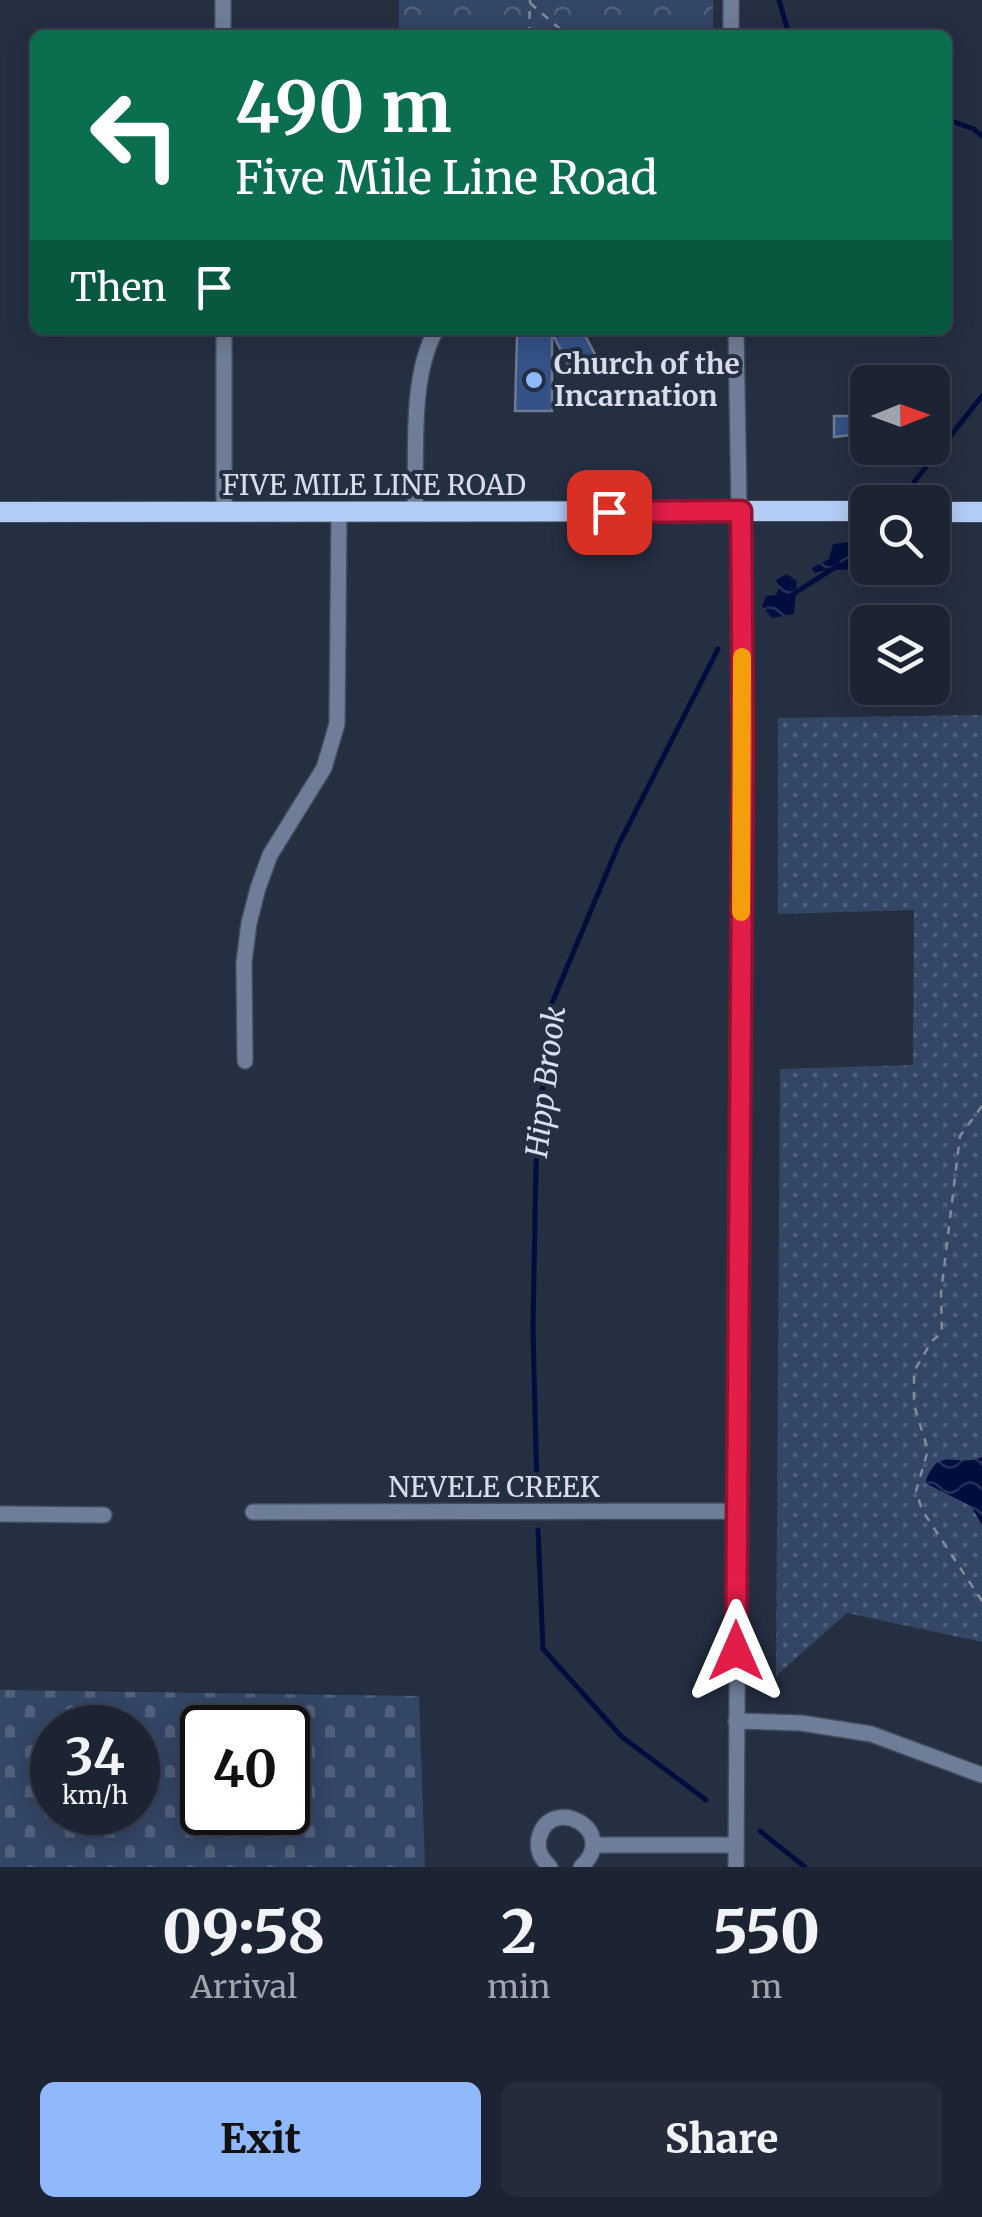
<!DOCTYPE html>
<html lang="en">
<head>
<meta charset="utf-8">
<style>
  :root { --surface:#1c2332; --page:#252b3a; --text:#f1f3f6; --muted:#a0a4ac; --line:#3a404d; --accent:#90b8fd }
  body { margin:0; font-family:Merriweather,serif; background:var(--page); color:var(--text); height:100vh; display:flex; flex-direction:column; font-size:38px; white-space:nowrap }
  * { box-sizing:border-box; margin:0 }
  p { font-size:32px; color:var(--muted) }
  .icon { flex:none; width:55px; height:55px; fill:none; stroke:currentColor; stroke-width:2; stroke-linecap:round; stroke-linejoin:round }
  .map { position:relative; height:1867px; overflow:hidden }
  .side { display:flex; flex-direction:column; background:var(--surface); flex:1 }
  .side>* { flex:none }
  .banner { position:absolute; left:30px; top:30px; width:922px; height:305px; border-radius:15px; box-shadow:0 5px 25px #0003,0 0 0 2px var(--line); background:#0b6e4f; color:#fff; overflow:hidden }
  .needle { width:65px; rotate:89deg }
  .controls { position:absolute; left:850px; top:365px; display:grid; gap:20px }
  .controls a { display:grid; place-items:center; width:100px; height:100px; border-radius:15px; background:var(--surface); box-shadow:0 5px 25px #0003,0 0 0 2px var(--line); font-size:50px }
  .speed { position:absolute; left:30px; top:1705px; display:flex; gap:20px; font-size:50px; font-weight:700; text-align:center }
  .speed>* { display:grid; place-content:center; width:130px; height:130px; border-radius:50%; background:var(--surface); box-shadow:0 5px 25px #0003,0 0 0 2px var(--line); line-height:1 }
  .speed small { font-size:25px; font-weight:400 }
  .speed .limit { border:5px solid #111; border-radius:15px; background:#fff; color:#111 }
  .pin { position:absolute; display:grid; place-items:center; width:85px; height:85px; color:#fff; margin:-42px; border-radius:20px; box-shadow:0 5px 15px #0006 }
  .me { position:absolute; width:110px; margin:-55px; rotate:0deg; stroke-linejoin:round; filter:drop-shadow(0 0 8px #0008) }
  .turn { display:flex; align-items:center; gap:35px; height:210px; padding:0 40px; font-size:45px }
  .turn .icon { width:130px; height:130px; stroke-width:2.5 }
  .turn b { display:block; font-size:70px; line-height:85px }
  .then { display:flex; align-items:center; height:95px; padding:0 40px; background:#0003; gap:20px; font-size:38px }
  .eta { display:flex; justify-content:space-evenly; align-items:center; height:170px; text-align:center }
  .eta b { font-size:60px; font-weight:800; line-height:70px }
  .button { display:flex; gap:20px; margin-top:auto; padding:20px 40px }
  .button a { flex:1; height:115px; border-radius:15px; background:var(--accent); color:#111; font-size:40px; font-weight:800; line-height:115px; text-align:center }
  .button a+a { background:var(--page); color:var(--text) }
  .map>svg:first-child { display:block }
  .grass { fill:url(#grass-dots) }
  .forest { fill:url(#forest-crowns) }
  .cemetery { fill:url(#cemetery-stones); fill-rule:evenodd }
  .water { fill:url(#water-waves) }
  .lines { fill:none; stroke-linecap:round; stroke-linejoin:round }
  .stream { stroke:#000d3d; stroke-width:5 }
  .building { fill:#345287; stroke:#6e7a8f; stroke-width:2.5 }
  .minor-casing { stroke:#414b5d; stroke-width:18 }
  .major-casing { stroke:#414b5d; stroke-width:22 }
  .path { stroke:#828b9a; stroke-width:2.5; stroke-dasharray:8 8; stroke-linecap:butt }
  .minor { stroke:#6f7e98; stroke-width:15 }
  .major { stroke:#b4cdf7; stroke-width:20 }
  .route-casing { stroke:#92132f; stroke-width:25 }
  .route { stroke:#e11d48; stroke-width:18 }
  .slow { stroke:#f59e0b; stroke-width:18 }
  .poi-dot { fill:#90b8fd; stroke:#252f42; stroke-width:4 }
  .labels { text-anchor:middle; stroke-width:8; stroke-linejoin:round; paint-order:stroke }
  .poi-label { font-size:28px; font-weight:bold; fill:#d7deea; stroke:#252f42; text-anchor:start }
  .street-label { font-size:28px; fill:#d7deea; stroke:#252f42 }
  .water-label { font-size:30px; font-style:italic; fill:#d6e0f1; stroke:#252f42 }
</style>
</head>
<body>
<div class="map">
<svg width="982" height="1867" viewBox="0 0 982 1867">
  <defs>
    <pattern id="grass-dots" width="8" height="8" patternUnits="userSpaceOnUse" patternTransform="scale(2.5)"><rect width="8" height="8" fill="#344666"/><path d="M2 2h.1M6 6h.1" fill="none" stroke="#51607c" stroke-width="1.8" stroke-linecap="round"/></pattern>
    <pattern id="forest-crowns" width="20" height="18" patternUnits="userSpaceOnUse" patternTransform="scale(2.5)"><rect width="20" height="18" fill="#344666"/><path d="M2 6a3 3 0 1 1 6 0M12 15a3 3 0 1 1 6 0" fill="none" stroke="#51607c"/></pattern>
    <pattern id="cemetery-stones" width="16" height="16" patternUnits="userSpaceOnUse" patternTransform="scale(2.5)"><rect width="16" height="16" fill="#344666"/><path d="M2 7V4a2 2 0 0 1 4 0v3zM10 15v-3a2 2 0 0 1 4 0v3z" fill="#51607c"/></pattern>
    <pattern id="water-waves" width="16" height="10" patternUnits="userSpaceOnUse" patternTransform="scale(2.5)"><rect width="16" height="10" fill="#000d3d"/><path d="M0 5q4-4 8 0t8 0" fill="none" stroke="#243059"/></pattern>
  </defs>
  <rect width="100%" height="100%" fill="#252f42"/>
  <path class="grass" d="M982,715v927l-135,-29 -71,63 4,-607 133,-4 1,-155 -136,4v-196z"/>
  <path class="forest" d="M399,0h314v35h-314z"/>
  <path class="cemetery" d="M0,1690l419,6 6,171h-425zM52,1728h86v84h-86zM202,1728h86v84h-86z"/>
  <path class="water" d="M867,540l2,29c-19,2 -37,-2 -55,4l-2,-5 17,-9 4,-15z
    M787,574l10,7 -3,33 -22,4 -10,-12 4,-10 10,-1 3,-7 -3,-8z
    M982,1457v68l-11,-19 -46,-23c14,-40 31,-14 57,-26z"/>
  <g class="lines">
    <path class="stream" d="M779,0l10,35
      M948,120l26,9 8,7
      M914,482l68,-86
      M793,594l46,-29
      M537,1491l-4,-163 3,-163 13,-155 69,-164 100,-197
      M538,1530l5,119 79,88 84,63
      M760,1831l45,36"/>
  </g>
  <path class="building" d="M577,330h5l14,26 -25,14 -18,-35h15z
    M517,336h35v75h-37z
    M850,398h15l3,35 -34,4v-21h16z"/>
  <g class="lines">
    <defs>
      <path id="minor" d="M223,0v35
        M731,0v35
        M224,330v182
        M736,330l7,413 -7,1124
        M415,513c2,-56 -6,-135 21,-183
        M245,1061l-1,-99 5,-39 9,-35 12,-33 54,-87 13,-44 2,-212
        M253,1512l483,-1
        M0,1514l104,1
        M736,1721l65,2 70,11 111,41
        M593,1845h143
        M550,1867c-8,-8 -14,-16 -11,-29 11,-45 82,-8 42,29"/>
      <path id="major" d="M0,512l868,-1
        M932,512h50"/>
    </defs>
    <use href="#minor" class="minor-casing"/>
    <use href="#major" class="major-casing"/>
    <path class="path" d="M530,3l37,32
      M529,35l1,-35
      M982,1106l-22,30 -19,157 1,40 -10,8 -18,30v34l14,45 -12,41 6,19 60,91"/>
    <use href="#minor" class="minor"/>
    <use href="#major" class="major"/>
  </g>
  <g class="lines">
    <defs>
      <path id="route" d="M609,512l132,-1 2,232 -7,908"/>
    </defs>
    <use href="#route" class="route-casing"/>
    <use href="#route" class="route"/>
    <path class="slow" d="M741,912l1,-255"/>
  </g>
  <circle class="poi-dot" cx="534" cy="380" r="10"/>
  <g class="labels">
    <g class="poi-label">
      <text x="554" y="374">Church of the<tspan x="554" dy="32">Incarnation</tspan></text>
    </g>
    <g class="street-label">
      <text x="374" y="495">FIVE MILE LINE ROAD</text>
      <text x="494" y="1497">NEVELE CREEK</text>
    </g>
    <g class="water-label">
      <text transform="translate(546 1082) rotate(-83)" y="10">Hipp Brook</text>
    </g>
  </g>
</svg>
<div class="controls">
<a><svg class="needle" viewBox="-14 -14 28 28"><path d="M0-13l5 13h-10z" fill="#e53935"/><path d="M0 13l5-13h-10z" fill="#a0a4ac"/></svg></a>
<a><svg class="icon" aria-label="search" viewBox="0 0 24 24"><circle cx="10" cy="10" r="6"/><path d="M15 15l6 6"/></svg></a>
<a><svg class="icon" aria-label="layers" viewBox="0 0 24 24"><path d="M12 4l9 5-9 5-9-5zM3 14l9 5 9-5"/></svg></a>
</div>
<div class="speed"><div>34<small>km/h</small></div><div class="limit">40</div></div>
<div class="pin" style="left:609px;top:512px;background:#d93025"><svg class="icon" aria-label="arrive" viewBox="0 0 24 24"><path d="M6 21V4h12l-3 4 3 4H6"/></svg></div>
<svg class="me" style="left:736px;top:1651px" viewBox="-20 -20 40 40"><path d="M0-17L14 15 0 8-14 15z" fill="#e11d48" stroke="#fff" stroke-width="4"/></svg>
<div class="banner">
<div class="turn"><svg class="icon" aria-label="left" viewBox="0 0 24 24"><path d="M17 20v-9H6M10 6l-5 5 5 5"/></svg><div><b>490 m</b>Five Mile Line Road</div></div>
<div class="then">Then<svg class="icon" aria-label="arrive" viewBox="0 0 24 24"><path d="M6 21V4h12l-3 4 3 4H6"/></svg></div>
</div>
</div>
<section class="side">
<div class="eta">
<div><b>09:58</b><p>Arrival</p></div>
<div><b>2</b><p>min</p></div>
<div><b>550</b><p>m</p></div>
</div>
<div class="button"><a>Exit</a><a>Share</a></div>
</section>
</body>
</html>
